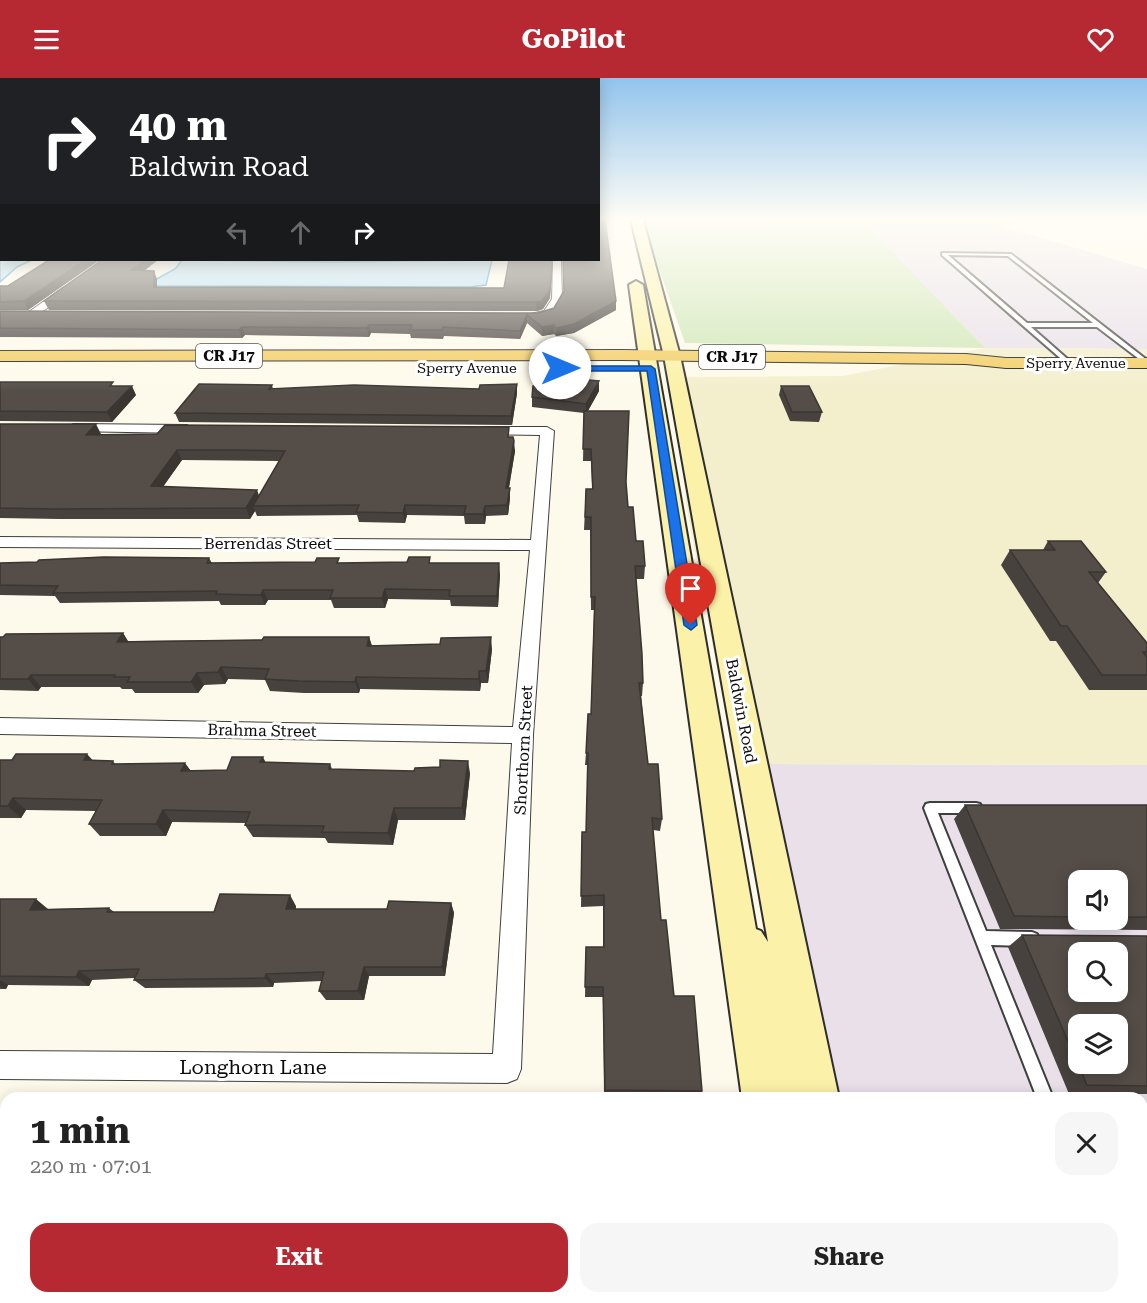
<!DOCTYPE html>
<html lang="en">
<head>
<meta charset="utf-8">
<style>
  :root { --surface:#fff; --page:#f6f6f6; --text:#222; --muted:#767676; --accent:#b62933 }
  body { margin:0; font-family:"Roboto Serif",serif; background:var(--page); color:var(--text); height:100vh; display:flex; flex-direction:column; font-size:22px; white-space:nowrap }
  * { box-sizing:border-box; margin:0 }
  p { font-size:20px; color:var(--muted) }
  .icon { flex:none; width:33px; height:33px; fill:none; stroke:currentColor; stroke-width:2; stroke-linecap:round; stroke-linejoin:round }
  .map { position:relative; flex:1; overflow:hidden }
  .details { position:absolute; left:0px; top:1014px; width:1148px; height:212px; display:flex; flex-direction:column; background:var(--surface); border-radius:18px 18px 0 0; box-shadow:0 3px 15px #0003 }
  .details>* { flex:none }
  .banner { position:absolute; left:0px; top:0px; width:600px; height:183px; box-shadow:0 3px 15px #0003; background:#202124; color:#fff; overflow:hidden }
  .fabs { position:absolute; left:1068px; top:792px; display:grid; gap:12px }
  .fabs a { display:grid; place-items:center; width:60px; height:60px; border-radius:12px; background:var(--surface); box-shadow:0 3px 15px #0003; font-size:30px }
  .pin { position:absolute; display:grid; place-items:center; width:51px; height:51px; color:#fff; margin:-62px -26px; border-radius:50% 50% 50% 0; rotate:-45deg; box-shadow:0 0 6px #0007 }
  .pin .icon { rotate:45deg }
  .me { position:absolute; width:66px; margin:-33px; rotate:90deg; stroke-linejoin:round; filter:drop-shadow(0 0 4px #0008) }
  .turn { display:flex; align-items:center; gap:21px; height:126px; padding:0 30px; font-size:27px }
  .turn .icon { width:78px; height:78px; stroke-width:2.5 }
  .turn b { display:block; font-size:42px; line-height:51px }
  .lanes { display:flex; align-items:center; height:57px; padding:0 30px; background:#0003; justify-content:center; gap:30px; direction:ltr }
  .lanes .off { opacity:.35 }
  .round { display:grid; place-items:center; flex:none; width:63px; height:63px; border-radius:18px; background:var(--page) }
  .head { display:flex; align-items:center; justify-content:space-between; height:102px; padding:0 30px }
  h1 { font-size:36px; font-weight:700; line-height:45px }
  .action { display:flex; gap:12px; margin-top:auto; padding:12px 30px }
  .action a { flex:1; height:69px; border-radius:18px; background:var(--accent); color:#fff; font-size:24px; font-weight:700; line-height:69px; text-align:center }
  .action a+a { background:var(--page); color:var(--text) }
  header { display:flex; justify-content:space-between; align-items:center; height:78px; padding:0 30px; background:var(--accent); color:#fff; font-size:27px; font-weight:700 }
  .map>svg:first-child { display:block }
  .industrial { fill:#e9e0ea; fill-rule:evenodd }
  .farmland { fill:#f3efcd }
  .green { fill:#d0e7b7 }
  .water { fill:#b2dcf3; stroke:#3c93c8; stroke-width:1.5 }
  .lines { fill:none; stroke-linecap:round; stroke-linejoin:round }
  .lane-casing { stroke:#3f3f3f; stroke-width:4 }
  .street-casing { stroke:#3f3f3f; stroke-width:2 }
  .secondary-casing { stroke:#2e2e2e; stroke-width:4 }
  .primary-casing { stroke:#1d1d1d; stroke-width:2 }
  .lane { fill:#fff; fill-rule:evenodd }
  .street { fill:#fff; fill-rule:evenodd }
  .secondary { fill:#fcf1a8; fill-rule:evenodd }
  .primary { fill:#f3ce66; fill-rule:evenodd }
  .wall { fill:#48423e; fill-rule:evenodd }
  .shaded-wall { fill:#3b3632 }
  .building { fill:#544d48; stroke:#3b3632; stroke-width:1.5; fill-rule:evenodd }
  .route { fill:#1a73e8; stroke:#114b97; stroke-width:1.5 }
  .labels { text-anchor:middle; stroke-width:6; stroke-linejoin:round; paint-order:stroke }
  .far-street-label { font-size:14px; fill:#0c0c0c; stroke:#fff }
  .shield { fill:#fff; stroke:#555; stroke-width:1.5 }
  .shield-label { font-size:15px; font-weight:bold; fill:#0c0c0c }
  .street-label { font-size:16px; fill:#0c0c0c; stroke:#fff }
  .near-street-label { font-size:20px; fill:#0c0c0c; stroke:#fff }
</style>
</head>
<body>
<header><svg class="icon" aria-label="menu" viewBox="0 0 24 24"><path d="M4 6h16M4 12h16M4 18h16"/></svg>GoPilot<svg class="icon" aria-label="heart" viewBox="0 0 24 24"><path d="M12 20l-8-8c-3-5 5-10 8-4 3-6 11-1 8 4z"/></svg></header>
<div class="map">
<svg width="1147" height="1225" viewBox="0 0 1147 1225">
  <rect width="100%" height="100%" fill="#fefaeb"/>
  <path class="industrial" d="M866,148h136l145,43v80l-162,-1z
    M735,686l412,1v538h-310l-1,-5h306v-200h-344zM1078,802h40v40h-40zM1078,874h40v40h-40zM1078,946h40v40h-40z"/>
  <path class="farmland" d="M985,270l162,1v416l-412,-1 -48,-255 -11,-97 8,-35 159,-1z"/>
  <path class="green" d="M642,142h367l9,3 -16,3h-135l118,122 -300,-5z"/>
  <path class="water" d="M0,142l2,40h30l-15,7 -17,15z
    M182,182l150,2 160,-2 -6,25 -16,2 -316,-1 -1,-5 22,-12z"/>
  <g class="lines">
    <defs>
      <path id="lane" d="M942,175l69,1 136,106v5l-50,-38h-66l41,36 -5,1 -125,-109zM948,177l60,1 85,67h-66z
        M930,725h46l4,1 2,4 -2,4 -4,1h-38l48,118 46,1 5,2 2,5 -2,5 -5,2 -41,-1 62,153h-16l-113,-290 2,-4z
        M1142,1031h5v16h-5z
        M1114,1220h19l2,5h-19z"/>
      <path id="street" d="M553,182h8l1,39 -10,16 -26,4v-4l18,-4 8,-12z
        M64,209l8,2 -38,29h-8v-4z
        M73,346l114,1 6,4 -6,4 -119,-2 -1,-3z
        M484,349h63l7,4 -21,304 -12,334 -4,10 -10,4 -507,-4v-28l493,3 19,-311 -512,-9v-16l513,9 17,-177 -530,-3v-10l531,3 9,-105 -61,-1v-6z"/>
      <path id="secondary" d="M631,142h12l37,136 159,742h-97l-113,-813 7,-4 7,4 113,644 5,2 7,11 -104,-586z
        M770,1220h50l1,5h-50z
        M832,1220h50l1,5h-50z"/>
      <path id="primary" d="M621,272l345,4 40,4h141v10h-141l-40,-4 -345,-4 -621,1v-10z"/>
    </defs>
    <use href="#lane" class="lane-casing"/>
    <use href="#street" class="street-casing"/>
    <use href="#secondary" class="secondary-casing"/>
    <use href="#primary" class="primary-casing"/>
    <use href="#lane" class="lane"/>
    <use href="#street" class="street"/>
    <use href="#secondary" class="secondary"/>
    <use href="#primary" class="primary"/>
  </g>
  <path class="wall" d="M49,182h109l-14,11 13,8v8l347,1 5,-28h44l-3,38 -7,11 -6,2 -488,-1 -5,-9 55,-39 -1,-1 -70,49h-28v-24h8z
    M561,182h37l18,50 -42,23 -18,3 -2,-2 -12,2 -15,-13 -7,16 -76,-3 -1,3 -32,-1 -1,-4 -39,-1 -2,4 -124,-2 -3,3 -242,-1v-26l538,2 16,-5 10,-17 -1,-31z
    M0,304l115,4 21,9 -24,27 -112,-1z
    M272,307l1,4h206l38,4 -5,32 -333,-3 -4,-9z
    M781,308l41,26 -3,10 -29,-1 -11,-26z
    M599,313l-11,20 38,71 2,25 8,34 9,25 -1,13h-8l7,104 -1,13h-1l7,68 14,55 -2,12 -7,-1 8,90 13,76 28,95 -4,7 -94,-1 -1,-100h-18l1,-50h17v-41l-22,1 1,-75h4l2,-67h-3l1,-12 5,-39 3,-104h-3l-1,-80h-6l2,-41h6l-1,-28h-8l1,-48 -52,-6v-10z
    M0,346l101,10 -1,1 410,2 5,14 -6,37 1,10 -2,17 -22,1 -1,8h-20l-1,-8 -57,-1 -2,8 -46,-1 -2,-7 -100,1 -2,-5 -5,8h-191l-59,-1zM182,382l97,1 -20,35 -96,-9z
    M1048,463l58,31 -8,11 49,60v47h-58l-33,-49h-6l-49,-76 9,-15h33z
    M209,480l3,5h219l69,11 -2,33 -47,-1 -1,-6 -62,-1 -3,9h-51l-3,-8h-63l-3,5h-44l-2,-4 -159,2 -5,-7 -55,-1v-32z
    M123,555l5,8 134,-1 107,-3 3,9 120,3 -4,34h-7l-1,8 -120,-2 -1,4h-55l-34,-2 -5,-11 -37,-1 -3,5 -21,1 -6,8h-63l-3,-4h-10l-2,-2h-79l-3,4 -38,-1v-53z
    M0,682l113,1 2,3 76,7 36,-1 39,-7 64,1 2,5 138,4 -5,47h-67l-5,25 -65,-2 -3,-5 -72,-1 -8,-12 1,-2 -74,-1 -6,14h-66l-11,-12 7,-13 -70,-1 -5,8h-21z
    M965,727h182v125l-147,-1 -46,-110zM1078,802h40v40h-40z
    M0,821l48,10 61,-1 5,4h100l82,-6v3h91l64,-6 3,10 -9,63h-76l-5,24h-38l-7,-9 3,-10 -48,2 -1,4 -128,1 -11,-8v-2l-42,2 -3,6 -81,-1 -2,4h-6z
    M1022,857l125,1v158h-78l-61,-147z
    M1142,1054h5v150l-5,-13z
    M408,1220h97v3h-90l-7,-1z
    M1009,1221l77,4h-89l-1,-3z"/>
  <path class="shaded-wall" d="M85,182h12l1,1 -70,49 -4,-9z
    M145,182h13l-24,18 -3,-8z
    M552,182h1l-3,38 -7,11 -6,2 -1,-9z
    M154,193l3,8v17l-3,-9z
    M616,223v9l-42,23 -18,3v-8z
    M527,237v8l-7,16v-8z
    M369,247l2,8 -2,4 -2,-9z
    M554,247v9l-12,2v-9z
    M242,249l3,8 -3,3 -3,-8z
    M599,303v10l-13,23v-10z
    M517,306v9l-5,32 -1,-9z
    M132,308l4,9 -24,27 -5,-10z
    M96,346l5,10 -10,11 -5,-10z
    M514,363l1,10 -8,47 -1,-10z
    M177,372l5,10 -26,36 -5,-10z
    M510,410v10l-2,17 -1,-10z
    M257,412l4,11 -8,5 2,5 -5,8 -4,-11z
    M405,427l2,10 -2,8 -2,-10z
    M485,428l1,10 -1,8 -2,-10z
    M499,485l1,11 -2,33 -1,-11z
    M385,511l3,10 -3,9 -3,-10z
    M263,512l5,10 -3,5 -4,-10z
    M123,555l7,12 -13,-3z
    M369,559l4,12 -6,-3z
    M491,559l1,12 -4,34 -2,-12z
    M221,589l7,12 -3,5 -7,-12z
    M479,593l2,12 -1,8 -1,-12z
    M197,595l7,12 -6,8 -7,-11z
    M31,597l10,12 -3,4 -10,-12z
    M356,599l4,12 -1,4 -4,-11z
    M87,676l11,12 -14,-6z
    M263,679l6,12 -9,-7z
    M468,683l2,12 -5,47 -3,-12z
    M185,685l9,12 -13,-4z
    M13,720l13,12 -5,8 -13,-12z
    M394,730l4,12 -5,25 -5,-12z
    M163,732l9,12 -6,14 -10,-12z
    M290,817l6,11 -3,13 -7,-10z
    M36,821l12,10 -18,1z
    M451,825l3,10 -9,63 -3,-9z
    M364,889l5,9 -5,24 -6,-9z
    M79,893l13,9 -3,6 -13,-9z
    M266,896l8,9 -1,4 -8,-9z
    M0,902l8,5 -2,4 -6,-3z
    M335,1220h11l-1,3 -10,-1z"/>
  <path class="building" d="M598,142h7l11,81 -42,23 -18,4 -2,-3 -12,2 -15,-12 -7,16 -77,-4 -1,3h-32l2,-5h-43l-2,3 -125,-1 -3,3 -239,-2v-17l538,2 16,-5 10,-17 -1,-31h35z
    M49,182h36l-61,41 -24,1v-16h8z
    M100,182h45l-14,10 23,1v16l350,1 5,-28h43l-2,30 -8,11 -6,1 -492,-1 55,-39z
    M577,301l22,2 -13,23 -54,-7 1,-11 40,-1z
    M0,304h113l-3,4h22l-25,26 -107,-1z
    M199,306l73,1 -3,4 85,-4 125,4 1,-4 37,-1 -6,32 -336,-3z
    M781,308h28l13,26h-30z
    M584,333h45l-3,71 2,25h5l3,34h7l2,25h-10l7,88 1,29h-4l9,81h10l4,55 -10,-1 9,102h5l8,76h20l8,95 -97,-1 -2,-103h-18l1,-40h18v-52l-23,1 1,-64h4l2,-79h-2l2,-39h3l4,-117h-4v-80h-6l1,-28h7l-2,-40h-8z
    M0,346h96l-10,11 71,-1 8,-9 344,2 -1,10h5l1,4 -8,47h4l-3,17 -22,1 -2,8h-19l2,-8 -61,-1 -2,8 -47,-1 3,-7 -106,1 32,-55 -48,-1h-60l-26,36 106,4 -11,18 -194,1 -52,-1z
    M1048,463h33l25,31h-17l58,71v9h-4l4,5v18h-45l-35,-49h-6l-51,-76h45z
    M104,479l105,1 -2,5 108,-1 2,-4h22l-2,5 70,-1 2,-5h21l-1,6h70l-2,33h-48l1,-6 -65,-1 -3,9h-52l3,-8h-70l-2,5 -45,-1 1,-3 -164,2 5,-7 -58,-1v-22l37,-1 2,-2z
    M123,555l-6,9 145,-2 2,-3h105l-2,9 73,-2 1,-6 50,-1 -5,34h-7v8l-123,-2 -1,5 -56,-1 -34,-2 4,-10 -48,-2 -3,5 -21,1 -6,9h-64l3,-5h-16l1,-2h-84l-3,4h-28v-42h3l3,-3z
    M16,676h71l-3,6 29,1 -1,3 73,-1 -4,8 46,-1 5,-13h31l-3,5 70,2 -1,5 85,2 1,-3 25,-1v-7l28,1 -6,47h-68l-6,25 -66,-1 2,-6 -79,-1 5,-13 -87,-2 -7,14h-67l13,-24 -89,-2 -5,8h-8v-46h12z
    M965,727h182v112h-29v-37h-40v37l-64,-1z
    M220,816l70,1 -4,14h101l2,-8 62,2 -9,64h-78l-6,24h-39l5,-19 -58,2 -1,4 -131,2 5,-11 -60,2 -3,6 -76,-1v-77h36l-6,11 79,-2 -2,4h107z
    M1022,857l125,1v150l-60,-1zM1078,874h40v40h-40zM1078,946h40v40h-40z
    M1142,1054h5v90l-5,-12z
    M0,1059l6,1v139h-6z
    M277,1220h58v2z
    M408,1220h94v2h-94z
    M1009,1221l76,1 1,3h-76z"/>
  <linearGradient id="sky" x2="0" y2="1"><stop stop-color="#92c4ec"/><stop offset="0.45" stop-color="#fffdf6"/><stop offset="1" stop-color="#fffdf6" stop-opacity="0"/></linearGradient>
  <rect width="1147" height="314" fill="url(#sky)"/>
  <path class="route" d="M651,288l4,3 42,256 -6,5 -7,-5 -37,-254h-87l-4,-3 4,-2z"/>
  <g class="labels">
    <g class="far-street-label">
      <text x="1076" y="290">Sperry Avenue</text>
      <text x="467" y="295">Sperry Avenue</text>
    </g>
    <g class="shield">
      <rect x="196" y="266" width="66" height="24" rx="4.5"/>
      <rect x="699" y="267" width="66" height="24" rx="4.5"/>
    </g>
    <g class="shield-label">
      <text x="229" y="283">CR J17</text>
      <text x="732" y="284">CR J17</text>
    </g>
    <g class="street-label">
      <text x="268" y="471">Berrendas Street</text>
      <text transform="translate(742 633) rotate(79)" y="6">Baldwin Road</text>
      <text transform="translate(262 652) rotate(1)" y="6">Brahma Street</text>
      <text transform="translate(523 672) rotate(-87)" y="6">Shorthorn Street</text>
    </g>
    <g class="near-street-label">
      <text x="253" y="996">Longhorn Lane</text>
    </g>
  </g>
</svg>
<div class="fabs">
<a><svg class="icon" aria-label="sound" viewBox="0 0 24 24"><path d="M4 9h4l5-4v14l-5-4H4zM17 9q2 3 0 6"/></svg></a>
<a><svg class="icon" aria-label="search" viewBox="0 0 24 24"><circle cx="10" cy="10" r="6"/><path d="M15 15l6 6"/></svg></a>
<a><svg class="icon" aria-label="layers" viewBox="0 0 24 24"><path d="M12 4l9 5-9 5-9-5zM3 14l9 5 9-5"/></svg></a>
</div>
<div class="pin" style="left:691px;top:547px;background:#d93025"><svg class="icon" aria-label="arrive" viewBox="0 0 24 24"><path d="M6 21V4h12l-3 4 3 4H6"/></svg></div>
<svg class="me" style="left:560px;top:290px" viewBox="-20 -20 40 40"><circle r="19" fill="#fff"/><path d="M0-13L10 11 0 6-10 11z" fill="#1a73e8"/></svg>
<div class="banner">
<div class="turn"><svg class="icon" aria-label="right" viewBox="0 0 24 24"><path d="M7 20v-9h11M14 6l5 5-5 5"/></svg><div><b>40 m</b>Baldwin Road</div></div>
<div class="lanes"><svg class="icon off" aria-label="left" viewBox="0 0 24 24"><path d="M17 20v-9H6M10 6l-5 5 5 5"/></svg><svg class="icon off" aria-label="ahead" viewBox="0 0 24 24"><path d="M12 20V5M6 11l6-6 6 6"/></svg><svg class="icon" aria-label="right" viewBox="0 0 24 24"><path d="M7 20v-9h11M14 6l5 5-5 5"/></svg></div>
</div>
<section class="details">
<div class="head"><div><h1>1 min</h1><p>220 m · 07:01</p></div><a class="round"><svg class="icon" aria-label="close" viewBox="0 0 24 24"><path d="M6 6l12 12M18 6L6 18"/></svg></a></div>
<div class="action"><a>Exit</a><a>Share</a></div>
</section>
</div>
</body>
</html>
